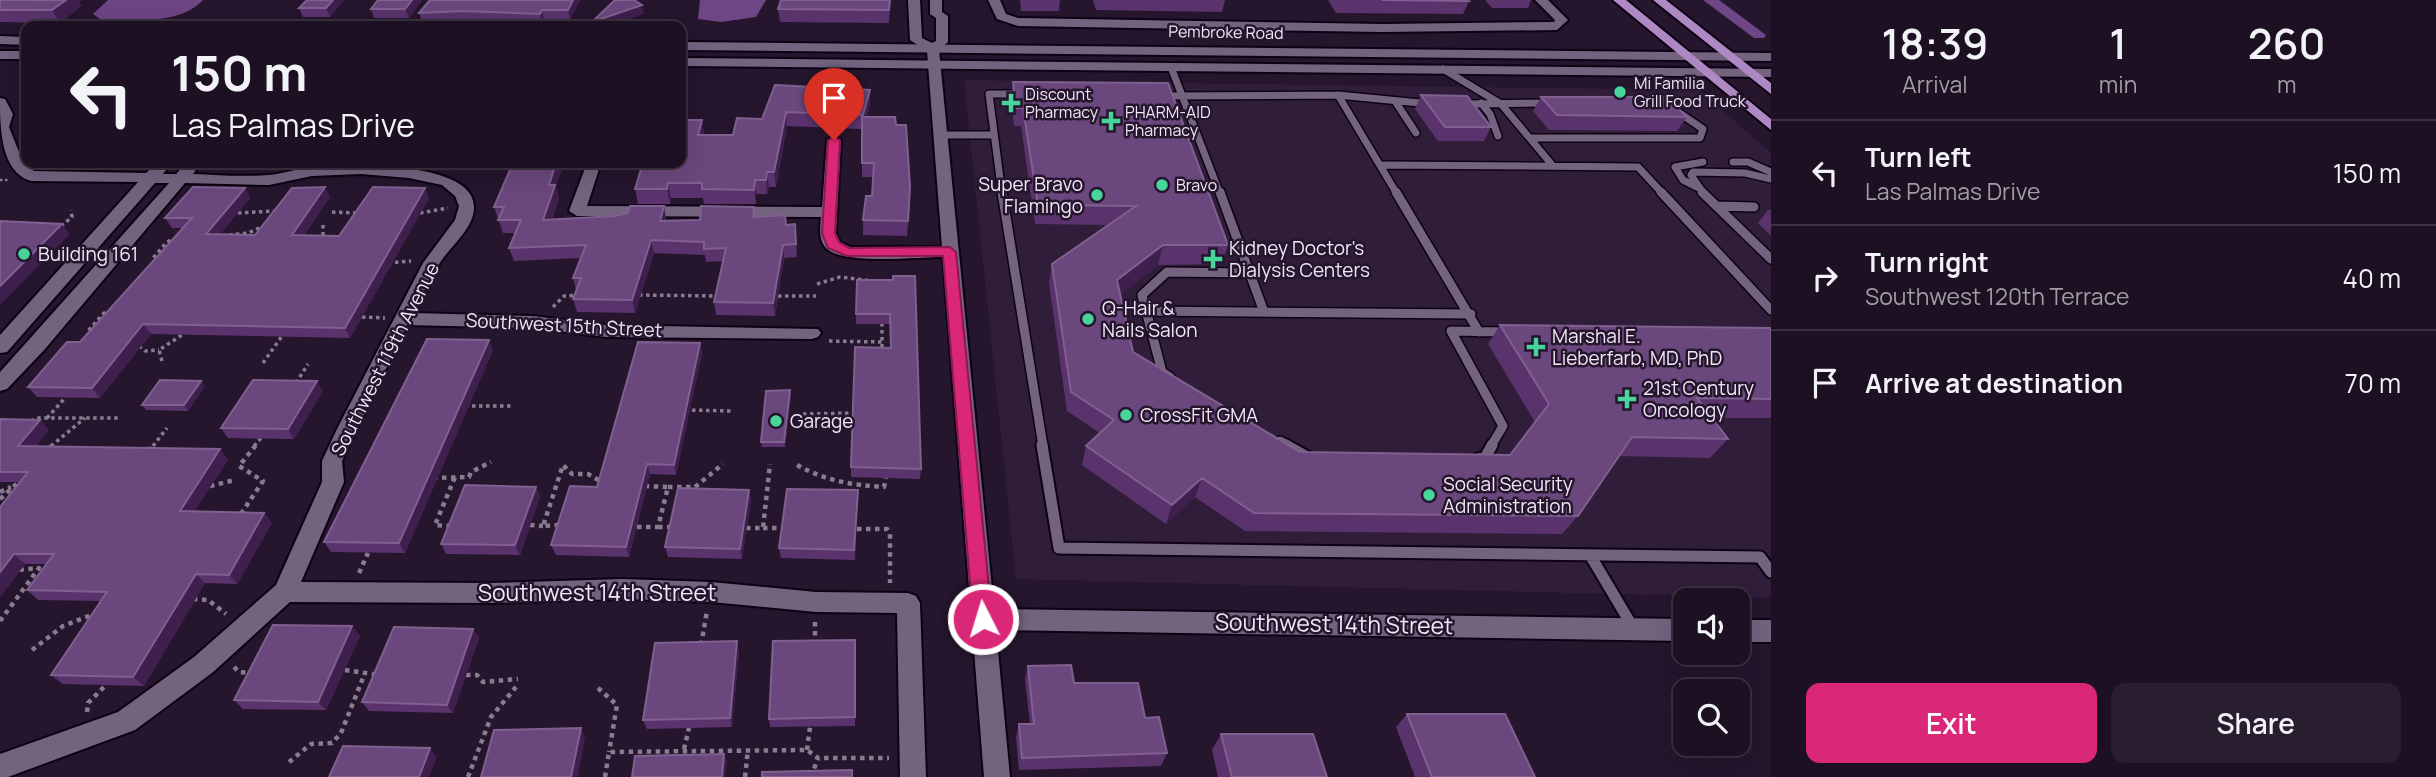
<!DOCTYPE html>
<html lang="en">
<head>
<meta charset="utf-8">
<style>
  :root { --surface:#1c1022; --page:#291e2f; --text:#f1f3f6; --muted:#a09da5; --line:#3a3040; --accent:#db2777 }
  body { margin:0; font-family:Manrope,sans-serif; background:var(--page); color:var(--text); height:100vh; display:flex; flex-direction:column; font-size:26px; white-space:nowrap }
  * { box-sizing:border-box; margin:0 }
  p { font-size:23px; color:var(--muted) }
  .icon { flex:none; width:38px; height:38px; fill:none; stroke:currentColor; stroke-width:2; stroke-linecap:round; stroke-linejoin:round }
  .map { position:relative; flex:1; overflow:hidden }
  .sheet { display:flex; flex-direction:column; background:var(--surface); width:665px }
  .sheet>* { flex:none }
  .banner { position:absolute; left:21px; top:21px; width:665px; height:147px; border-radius:14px; box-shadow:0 7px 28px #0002,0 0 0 2px var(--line); background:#1c1022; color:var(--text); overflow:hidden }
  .buttons { position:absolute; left:1673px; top:588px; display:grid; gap:14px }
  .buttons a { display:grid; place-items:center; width:77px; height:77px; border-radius:14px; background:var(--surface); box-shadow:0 7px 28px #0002,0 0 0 2px var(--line); font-size:35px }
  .pin { position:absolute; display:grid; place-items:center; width:60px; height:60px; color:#fff; margin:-72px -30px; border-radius:50% 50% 50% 0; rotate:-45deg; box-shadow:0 0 7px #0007 }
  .pin .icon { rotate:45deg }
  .me { position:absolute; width:77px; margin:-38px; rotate:355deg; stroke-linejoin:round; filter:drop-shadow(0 0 5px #0008) }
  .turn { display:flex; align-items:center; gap:24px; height:147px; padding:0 35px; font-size:32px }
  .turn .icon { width:91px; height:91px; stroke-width:2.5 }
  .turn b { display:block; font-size:49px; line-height:60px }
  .eta { display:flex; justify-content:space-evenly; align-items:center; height:119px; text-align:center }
  .eta b { font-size:42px; font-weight:600; line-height:49px }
  .cta { display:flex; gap:14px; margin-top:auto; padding:14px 35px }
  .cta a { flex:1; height:80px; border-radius:14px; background:var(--accent); color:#fff; font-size:28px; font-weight:600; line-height:80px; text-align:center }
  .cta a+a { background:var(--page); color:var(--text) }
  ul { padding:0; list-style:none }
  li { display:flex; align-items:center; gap:21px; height:105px; padding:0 35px; border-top:2px solid var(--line) }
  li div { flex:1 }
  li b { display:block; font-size:26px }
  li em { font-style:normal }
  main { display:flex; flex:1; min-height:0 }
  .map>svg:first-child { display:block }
  .built { fill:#301d3a }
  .water { fill:#6e4585 }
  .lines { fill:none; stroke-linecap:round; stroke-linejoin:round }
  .canal { fill:#6e4585; fill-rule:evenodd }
  .service-far2-casing { stroke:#0d0214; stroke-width:10 }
  .service-far1-casing { stroke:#0d0214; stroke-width:12 }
  .service-casing { stroke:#0d0214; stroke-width:15 }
  .minor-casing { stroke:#0d0214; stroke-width:4 }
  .secondary-casing { stroke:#0d0214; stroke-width:4 }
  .trunk-casing { stroke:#0d0214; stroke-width:4 }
  .path-far2 { stroke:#897c90; stroke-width:2.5; stroke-dasharray:2.5 2.5; stroke-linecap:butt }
  .path-far1 { stroke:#897c90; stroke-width:3.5; stroke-dasharray:3.5 3.5; stroke-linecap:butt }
  .path { stroke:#897c90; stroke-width:4.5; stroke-dasharray:4.5 4.5; stroke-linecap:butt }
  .service-far2 { stroke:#74637f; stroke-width:7 }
  .service-far1 { stroke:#74637f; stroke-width:9 }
  .service { stroke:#74637f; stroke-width:11 }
  .minor { fill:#74637f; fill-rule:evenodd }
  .secondary { fill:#74637f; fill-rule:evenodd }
  .trunk { fill:#ad88c2; fill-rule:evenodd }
  .wall { fill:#5a336d }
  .shaded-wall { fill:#3e1f4d }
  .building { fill:#6a477c; stroke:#7f608f; stroke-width:2 }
  .route { fill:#db2777; stroke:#8e194d; stroke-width:2 }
  .poi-dot { fill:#49d49c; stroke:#25152d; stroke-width:2.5 }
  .labels { text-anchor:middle; stroke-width:5; stroke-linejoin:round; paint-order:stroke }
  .far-street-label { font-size:16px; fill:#f0e6f6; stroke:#25152d }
  .far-poi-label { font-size:16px; fill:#f0e6f6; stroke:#25152d; text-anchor:start }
  .poi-label { font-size:19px; fill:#f0e6f6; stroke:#25152d; text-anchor:start }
  .street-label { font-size:19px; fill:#f0e6f6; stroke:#25152d }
  .near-street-label { font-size:23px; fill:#f0e6f6; stroke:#25152d }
</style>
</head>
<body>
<main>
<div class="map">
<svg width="1771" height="777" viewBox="0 0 1771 777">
  <rect width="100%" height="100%" fill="#25152d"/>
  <path class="built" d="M964,80l735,10 72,63v445l-755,-19z"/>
  <path class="water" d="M108,0h95c-24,26 -70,19 -103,19l-7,-5z
    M700,0h66l-10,17 -35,5 -23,-3z"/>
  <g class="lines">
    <path class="canal" d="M1703,0h16l47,35 -2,3h-10z"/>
    <defs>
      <path id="service-far2" d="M1171,67l49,127
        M1443,69l58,35 52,62
        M1338,95l59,99
        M1163,96l175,-1 92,9
        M1395,101l21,32
        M1481,103l9,11 8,22
        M1463,104l86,-1
        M939,135h54
        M1531,138h169l3,-9 -31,-21
        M1733,162h15l23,10
        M1383,165l255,2 25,27
        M1697,187l-14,-7 -8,-13 28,-5
        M1002,194l-13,-100h36
        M1704,194l-13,-19 2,-3 52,1 26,6"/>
      <path id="service-far1" d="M1002,192l41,254
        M1220,192l44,120
        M1396,192l83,140
        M1661,192l110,118
        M1702,192l69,67
        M1717,206l37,1
        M1147,311l324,3
        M1170,377l-8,-5 -20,-77 25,-23 83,1
        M1280,441l9,5
        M1491,446l12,-20 -52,-95 54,1"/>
      <path id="service" d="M1042,445l17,103 701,9 11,15
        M1286,445l23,13
        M1478,459l7,-1 7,-13
        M1590,555l44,74"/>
      <path id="minor" d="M908,0h12l2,38 10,5 4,-2v-23l-6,-4v-14h12v12l6,4v26l-9,8 55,559 691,10v22l-689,-11 14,147h-26l-41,-520c-25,0 -98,8 -116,-8 -9,-8 -7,-22 -6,-32l-244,-1 -8,-5 18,-48h14l-14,43 235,1 5,-67 7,-4 7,4 -5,93 4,9 10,5h92l-15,-196 -17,-11z
        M988,0h12l6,14 12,4 365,6 171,-2 1,-2 -20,-20h13l20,20 -11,10 -174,2 -365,-6 -21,-7z
        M0,98l5,1 8,15 -4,13 14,35 11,9 112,2 10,-10h15l-8,11h13l10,-11h15l-8,11c24,1 50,3 75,1 15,-1 31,-7 47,-9 31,-2 161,-6 159,42 0,21 -26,40 -36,58 -9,15 -17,32 -25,47l120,3 73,9 212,4 3,4 -3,4 -6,2 -206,-2 -73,-9 -126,-3 -65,136 2,21 -43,100 190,1 132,-4 88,3 105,10 92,1 8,3 4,7 6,174h-26l-3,-164 -81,-1 -105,-10 -88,-3 -132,4 -201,-1 -78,71 -77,57 -127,47h-8v-23l118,-42 76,-55 82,-72 46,-103v-21l15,-32 86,-166 32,-43 4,-14 -4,-10 -13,-11 -33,-7 -48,-4 -49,2 -43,9 -84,-2 -140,166 -38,40 -7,2v-19l169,-189h-14l-148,169 -7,1v-18l138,-153 -107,-1c-31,-9 -31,-55 -31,-83z
        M1738,620h33v22h-33z"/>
      <path id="secondary" d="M0,36l26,1v8l-26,-1z
        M681,42l1090,11v8l-1090,-11z
        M0,51h26v8h-26z
        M681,58l1090,11v8l-1090,-11z"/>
      <path id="trunk" d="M1613,0h13l145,119v11z
        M1653,0h13l105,83v11z"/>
    </defs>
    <use href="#service-far2" class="service-far2-casing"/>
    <use href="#service-far1" class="service-far1-casing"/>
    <use href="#service" class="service-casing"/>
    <use href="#minor" class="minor-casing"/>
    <use href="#secondary" class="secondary-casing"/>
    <use href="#trunk" class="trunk-casing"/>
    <path class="path-far2" d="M0,180h10"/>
    <path class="path-far1" d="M332,212l27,1
      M238,213l36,-2
      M420,213l28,-5
      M323,225v13
      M61,226l11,-9 -1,-7
      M229,235l19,-2 16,-7
      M157,263l-4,-5 14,-16 9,-4
      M388,263l23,-2
      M817,284l23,-7 42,5
      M639,295l79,1
      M778,296h38
      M553,307l11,-11 15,-1
      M362,317l23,1
      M882,323v27
      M89,337l-1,-6 16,-18h4
      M829,341l54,1
      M139,346l6,5 14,-1
      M162,361l-3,-11 26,-17
      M263,363l19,-27 -3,-2
      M296,383l12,-19
      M465,406h46
      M685,410l47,1
      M803,414l53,-1
      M47,418l19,-21
      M31,421l5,-3h83
      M51,446l34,-28
      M153,446l14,-18
      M254,446l7,-8"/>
    <path class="path" d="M49,448l4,-3
      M149,451l5,-6
      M797,465c29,16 55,20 87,22l2,-9
      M433,478l36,-1 2,-5 20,-10
      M210,486l25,-6
      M668,487h27l28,-23
      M0,492l11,-5
      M0,499l21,-19
      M241,514l22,-33 -24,-15 17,-21
      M530,525l13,1
      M559,525l-16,1 20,-61 9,9h16l14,8
      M451,526l-16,-1 20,-48
      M637,527h21l10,-40 -24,-1
      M658,527h15
      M746,528h17l7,-64
      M763,528h21
      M857,529h30l3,5v49
      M359,573l9,-20
      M193,599l15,1 18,14
      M0,621l39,-53 -22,2
      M815,622v23
      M701,645l6,-34
      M32,650l31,-24 31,-12
      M234,667l5,5 13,1
      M345,670l34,5
      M466,675h11l6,7 35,-3
      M598,688l19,17 -8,47
      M87,712l1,-9 18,-18
      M684,749l5,-21
      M807,750l3,-23
      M289,762l22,-18 21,-1 9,-10 24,-60
      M468,777l23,-60 25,-30
      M605,777l4,-25 198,-2 11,8h71
      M745,777l3,-28
      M811,777l7,-19"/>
    <use href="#service-far2" class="service-far2"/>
    <use href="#service-far1" class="service-far1"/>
    <use href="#service" class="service"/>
    <use href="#minor" class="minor"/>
    <use href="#secondary" class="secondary"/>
    <use href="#trunk" class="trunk"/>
  </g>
  <path class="wall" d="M0,0h82l-3,2 2,4 -21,17 -60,-1z
    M307,0h37l-14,17h-27l-4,-9z
    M422,0l-13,18h-35l-3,-9z
    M580,0l-10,19h-26l-2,4 -76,-3 -44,2 -3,-9z
    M890,0l-1,23 -109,-1 -2,-13z
    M1020,0h40l-1,11h-38z
    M1093,0h132l-3,12 -126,-2z
    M1328,0h140l1,1 -6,13 -127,-1z
    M1485,0h46l-3,8h-36z
    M1013,82l215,163 -6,19 -64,1 -38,29 13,58 167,100 210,3 25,-33 -47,-78 12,-19 271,3v90h-59l16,21 -18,19 -92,-2 -40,60 -16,18 -317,-3 -50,-34 -29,27 -84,-59 4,-19 14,-13 -33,-22 -18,-128 3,-19 57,-39 -74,-1 -14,-98h-7l-3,-26z
    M775,85l95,19 -3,13 29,8 14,75 -3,36 -44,-1v-15l9,-24 1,-19h-11v-48l-75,-3 -11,61h-7l-2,7h-11v10h-52l-1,-6h-32l-1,6h-32l-3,-15 67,-69 2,15h29l29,-16z
    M1421,95l70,32 -7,14h-46l-23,-32z
    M1541,97l146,20 -10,14 -128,-1 -16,-19z
    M440,163h124l-8,23 3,12 -7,22 114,-1v1h34l85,-5 1,10 9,-1 2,33 -13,1 -9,58 -59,-1 -2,-13 9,-41 -17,1 -1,-7 -51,-2 -19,60 -58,-1 -4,-13 3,-9 -3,-12 8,-20 -67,3 -5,-13 7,-15h-13l-9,-26 16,-39 -68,-1z
    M245,188l5,10 -30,36 35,1 75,-38 -26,38 35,1 86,-48 4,10 -79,140 -199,-4 -51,64 -63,-1 -9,-10 52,-45 104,-114h-12l-7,-10z
    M1768,210h3v26l-13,-13z
    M893,280l28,189 -1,10 -69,-2v-10l40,-119 -1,-24h-34v-10z
    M700,343l2,10 -26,122 -26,-1 -21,83 -73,-2 -5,-10 46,-58z
    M493,350l-88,203 -74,-1 -7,-10z
    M205,386l-17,25 -42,-1 -4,-5z
    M790,390l1,6 -6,51h-23l-1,-5z
    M323,391l-29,48 -66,-1 -7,-10z
    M0,419l40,1 9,10 -13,16 184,3 8,11 -34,51 70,2 8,10 -35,61 -32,-1 -61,103 -81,-2 -12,-9 50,-74 -63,-1 -11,-10 20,-26h-22l-25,33v-90l20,-25h-20z
    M536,487l4,10 -20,58 -74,-1 -5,-10z
    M749,490l2,10 -9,59 -74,-2 -3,-10z
    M858,490l-3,70 -74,-2 -2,-10z
    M352,626l8,10 -34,74 -83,-1 -9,-9z
    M473,629l6,9 -26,75 -84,-2 -7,-9z
    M855,649v77l-85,1 -1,-8z
    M739,651l-7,76 -85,2 -4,-9z
    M1028,666l46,17 71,35 22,35 -6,13 -142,4 -3,-33 3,-13h11l-5,-45z
    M1407,714l128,63h-120l-19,-50z
    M1221,734l106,43h-109l-6,-27z"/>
  <path class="shaded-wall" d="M66,0h16l-3,2 2,4 -21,17 -8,-13z
    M333,0h11l-14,17 -4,-9z
    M412,0h10l-13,18 -4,-9z
    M573,0h7l-10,19 -2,-9z
    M642,5l2,9 -35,12h-16l-1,-4z
    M542,10l2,9 -2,4 -2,-9z
    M870,90v14l-6,25 -1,-14z
    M786,112l1,14 -11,61 -2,-15z
    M702,120l2,15h-6z
    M556,163h8l-8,23 3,12 -12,35 -4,-13 6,-35z
    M767,172l2,15 -2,7 -1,-14z
    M755,180l1,14v10l-2,-14z
    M668,183l3,15 -1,6 -3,-15z
    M325,187l5,10 -32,48 -6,-10z
    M245,188l5,10 -38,46 -6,-10z
    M425,188l4,10 -79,140 -5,-10z
    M664,206l2,13 -3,14 -3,-12z
    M62,224l8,10 -70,71v-19z
    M651,240l3,13 -19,60 -3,-13z
    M783,245l1,13 -9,58 -2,-13z
    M1163,245l-5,20 -45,35 4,-20z
    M143,324l8,10 -51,64 -8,-10z
    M489,340l4,10 -88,203 -6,-10z
    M700,343l2,10 -26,122 -2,-10z
    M201,381l4,5 -17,25 -4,-6z
    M317,381l6,10 -29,48 -6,-10z
    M790,390l1,6 -6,51 -1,-5z
    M40,420l9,10 -21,26 -10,-10z
    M220,449l8,11 -40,61 -8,-10z
    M647,464l3,10 -21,83 -3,-10z
    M1202,478l-7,19 -29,27 6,-19z
    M536,487l4,10 -20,58 -5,-10z
    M749,490l2,10 -9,59 -2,-10z
    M858,490v10l-3,60 -1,-10z
    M264,513l8,10 -35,61 -8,-9z
    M14,554l11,10 -25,33v-25z
    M196,574l9,9 -61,103 -11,-9z
    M352,626l8,10 -34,74 -8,-8z
    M473,629l6,9 -26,75 -6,-8z
    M737,641l2,10 -7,76 -2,-9z
    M581,728l4,9 -7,40h-7z
    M430,748l7,9 -8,20h-10z
    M724,754l3,8 -2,15h-3z"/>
  <path class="building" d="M0,0h66l-14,10h-52z
    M307,0h26l-7,8h-27z
    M378,0h34l-7,9h-34z
    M430,0h143l-5,10h-26l-2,4 -77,-3 -44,2z
    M615,0h19l8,5 -50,17z
    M781,0h109l-1,10 -111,-1z
    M1382,0h86l1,1z
    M1013,82l155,1 60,162h-65l-46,35 16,72 167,100 210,3 39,-51 -49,-79 271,3v71l-74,-1 31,41 -96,-2 -54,79 -324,-3 -52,-35 -30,27 -86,-59 28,-26 -43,-28 -19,-128 84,-58 -98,-1 -15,-97h-7z
    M775,85l95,5 -7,25 -77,-3 -12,60h-7l-1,8h-11l-1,10 -52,-1v-6h-34l-1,6h-32l8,-26h38v-43h21l-4,15h35l4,-17 25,1z
    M1421,95l46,1 24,31h-46z
    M1541,97h125l21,20 -130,-2z
    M862,117h33l1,8h10l4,61 -2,35 -45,-1 3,-24h6l2,-33h-12z
    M513,163h43l-7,22h6l-12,35 72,-4 13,-3 2,-7h34l-4,15 40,-1 1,-14 53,1 -1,10 32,-2 1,10 9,-1 1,20 -13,1 -10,58 -59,-1 12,-54 -22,1v-7l-53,-2 -19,60 -59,-1 8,-21h-8l13,-33 -77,3 12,-28h-23l6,-13h-10z
    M193,187l52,1 -39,46 49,1 37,-47 33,-1 -33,48 47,1 34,-49 52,1 -80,140 -202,-4 -51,64 -64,-1 39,-45h13l112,-124h-27z
    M0,221l62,3 -62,62z
    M893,276h22l6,193 -70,-2 4,-120 36,1 -1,-34h-34l1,-34h36z
    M427,339l62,1 -90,203 -75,-1z
    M638,342l62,1 -26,122 -27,-1 -21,83 -75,-2 19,-59 27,1z
    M160,380l41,1 -17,24h-42z
    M253,380l64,1 -29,48 -67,-1z
    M790,390l-6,52h-23l5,-51z
    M0,419l40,1 -22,26 202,3 -40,62 84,2 -35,62 -33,-1 -63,103 -82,-2 56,-83 -80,-2 27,-36h-40l-14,18v-65l28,-35h-28z
    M465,485l71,2 -21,58 -74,-1z
    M678,488l71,2 -9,59 -75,-2z
    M787,489l71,1 -4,60 -75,-2z
    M273,625l79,1 -34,76 -84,-2z
    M394,627l79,2 -26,76 -85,-3z
    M855,640v77l-86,2 4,-78z
    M737,641l-7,77 -87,2 12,-77z
    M1071,665l3,18h64l7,35 14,-1 8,36 -145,5 -3,-34h15l-6,-58z
    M1407,714h98l30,63h-103z
    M581,728l-10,49h-90l13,-47z
    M1221,734h92l14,43h-95z
    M343,746l87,2 -11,29h-90z
    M724,754l-2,23h-90l3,-21z
    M852,770v7h-90v-5z"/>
  <path class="route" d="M834,137l6,3 -5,93 4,9 10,6 101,-1 6,5 36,367 -2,6 -7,3 -7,-3 -3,-6 -30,-363h-96l-19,-8 -6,-15 6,-93z"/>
  <g class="poi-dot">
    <circle cx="1620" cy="92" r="7"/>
    <path d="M1007.5 92.5h7v7h7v7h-7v7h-7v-7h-7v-7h7z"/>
    <path d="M1107.5 110.5h7v7h7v7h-7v7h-7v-7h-7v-7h7z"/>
    <circle cx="1162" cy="185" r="7"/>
    <circle cx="1097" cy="195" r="7"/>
    <circle cx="24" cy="254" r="7"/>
    <path d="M1209.5 248.5h7v7h7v7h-7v7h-7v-7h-7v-7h7z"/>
    <circle cx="1088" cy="319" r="7"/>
    <path d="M1532.5 336.5h7v7h7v7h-7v7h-7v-7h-7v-7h7z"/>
    <path d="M1623.5 388.5h7v7h7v7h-7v7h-7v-7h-7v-7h7z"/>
    <circle cx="1126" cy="415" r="7"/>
    <circle cx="776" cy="421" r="7"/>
    <circle cx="1429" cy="495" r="7"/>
  </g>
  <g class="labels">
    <g class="far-street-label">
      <text transform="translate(1226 32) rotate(1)" y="6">Pembroke Road</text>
    </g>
    <g class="far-poi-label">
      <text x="1634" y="89">Mi Familia<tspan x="1634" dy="18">Grill Food Truck</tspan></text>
      <text x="1025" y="100">Discount<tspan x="1025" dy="18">Pharmacy</tspan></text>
      <text x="1125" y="118">PHARM-AID<tspan x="1125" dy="18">Pharmacy</tspan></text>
      <text x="1176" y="191">Bravo</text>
    </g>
    <g class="poi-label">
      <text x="1083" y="191" text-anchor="end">Super Bravo<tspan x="1083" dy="22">Flamingo</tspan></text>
      <text x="1229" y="255">Kidney Doctor's<tspan x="1229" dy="22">Dialysis Centers</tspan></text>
      <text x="38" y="261">Building 161</text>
      <text x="1102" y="315">Q-Hair &amp;<tspan x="1102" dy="22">Nails Salon</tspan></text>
      <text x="1552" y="343">Marshal E.<tspan x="1552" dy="22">Lieberfarb, MD, PhD</tspan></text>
      <text x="1643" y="395">21st Century<tspan x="1643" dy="22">Oncology</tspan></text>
      <text x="1140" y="422">CrossFit GMA</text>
      <text x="790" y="428">Garage</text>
      <text x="1443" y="491">Social Security<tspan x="1443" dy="22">Administration</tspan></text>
    </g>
    <g class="street-label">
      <text transform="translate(564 325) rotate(3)" y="7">Southwest 15th Street</text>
      <text transform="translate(385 359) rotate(-63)" y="7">Southwest 119th Avenue</text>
    </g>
    <g class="near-street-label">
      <text x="597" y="601">Southwest 14th Street</text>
      <text transform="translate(1334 624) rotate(1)" y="8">Southwest 14th Street</text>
    </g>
  </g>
</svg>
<div class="buttons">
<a><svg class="icon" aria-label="sound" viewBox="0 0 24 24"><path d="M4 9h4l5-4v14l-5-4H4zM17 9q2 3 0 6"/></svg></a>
<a><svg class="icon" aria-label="search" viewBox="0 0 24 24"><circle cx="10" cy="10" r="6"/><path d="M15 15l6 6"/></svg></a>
</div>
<div class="pin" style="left:834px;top:140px;background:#d93025"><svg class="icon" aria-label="arrive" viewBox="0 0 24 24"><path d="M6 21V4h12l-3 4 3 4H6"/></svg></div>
<svg class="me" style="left:983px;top:619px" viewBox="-20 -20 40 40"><circle r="17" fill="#db2777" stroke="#fff" stroke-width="3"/><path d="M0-11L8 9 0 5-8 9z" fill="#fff"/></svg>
<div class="banner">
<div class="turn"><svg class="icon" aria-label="left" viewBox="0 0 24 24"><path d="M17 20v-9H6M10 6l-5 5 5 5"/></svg><div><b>150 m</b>Las Palmas Drive</div></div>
</div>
</div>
<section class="sheet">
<div class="eta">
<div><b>18:39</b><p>Arrival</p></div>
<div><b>1</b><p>min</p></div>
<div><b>260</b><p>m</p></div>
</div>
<ul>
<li><svg class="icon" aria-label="left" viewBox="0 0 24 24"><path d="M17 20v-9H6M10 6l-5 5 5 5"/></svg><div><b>Turn left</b><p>Las Palmas Drive</p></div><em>150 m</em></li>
<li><svg class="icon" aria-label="right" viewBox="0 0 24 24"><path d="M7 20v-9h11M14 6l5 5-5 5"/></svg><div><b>Turn right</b><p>Southwest 120th Terrace</p></div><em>40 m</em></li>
<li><svg class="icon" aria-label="arrive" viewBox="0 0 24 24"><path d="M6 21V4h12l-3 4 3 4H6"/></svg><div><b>Arrive at destination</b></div><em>70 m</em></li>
</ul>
<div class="cta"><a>Exit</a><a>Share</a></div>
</section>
</main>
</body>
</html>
